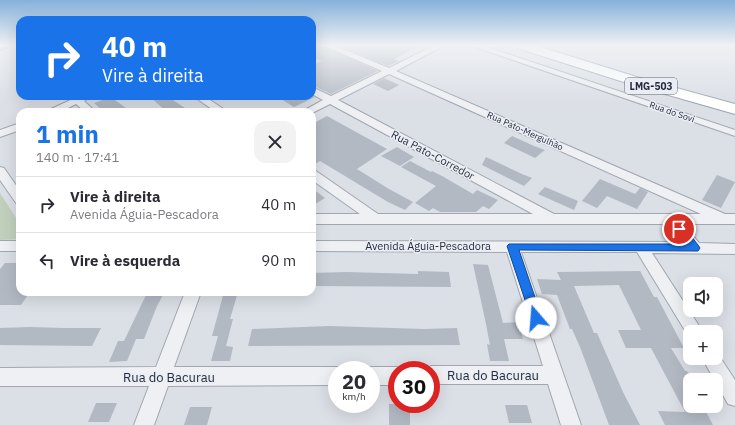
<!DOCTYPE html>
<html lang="pt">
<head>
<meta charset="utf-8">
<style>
  :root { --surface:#fff; --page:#f2f2f3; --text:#2b2b33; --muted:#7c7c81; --line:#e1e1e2; --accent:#1a73e8 }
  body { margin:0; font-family:"IBM Plex Sans",sans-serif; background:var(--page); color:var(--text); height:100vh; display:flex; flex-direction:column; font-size:15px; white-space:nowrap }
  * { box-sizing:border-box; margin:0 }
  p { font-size:13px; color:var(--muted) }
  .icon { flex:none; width:22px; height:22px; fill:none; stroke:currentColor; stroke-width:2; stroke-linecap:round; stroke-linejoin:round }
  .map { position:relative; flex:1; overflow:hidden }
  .side { position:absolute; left:16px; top:108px; width:300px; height:188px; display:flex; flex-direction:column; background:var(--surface); border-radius:12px; box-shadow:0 4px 16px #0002 }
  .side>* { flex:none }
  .guide { position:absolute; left:16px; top:16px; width:300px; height:84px; border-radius:12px; box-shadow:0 4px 16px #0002; background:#1a73e8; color:#fff; overflow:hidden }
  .controls { position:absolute; left:683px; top:277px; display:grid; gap:8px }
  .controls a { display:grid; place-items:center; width:40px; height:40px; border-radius:8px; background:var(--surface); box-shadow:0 4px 16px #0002; font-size:20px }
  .speed { position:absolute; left:328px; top:361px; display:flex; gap:8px; font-size:20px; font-weight:700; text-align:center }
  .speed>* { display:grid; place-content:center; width:52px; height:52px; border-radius:50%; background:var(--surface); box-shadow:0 4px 16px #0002; line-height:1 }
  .speed small { font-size:10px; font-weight:400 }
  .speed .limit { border:6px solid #d22; background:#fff; color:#111 }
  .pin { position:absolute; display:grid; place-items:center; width:34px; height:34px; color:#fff; margin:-17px; border:2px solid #fff; border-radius:50%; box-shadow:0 1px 4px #0007 }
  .me { position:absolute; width:44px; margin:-22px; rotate:342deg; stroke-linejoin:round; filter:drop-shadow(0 0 3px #0008) }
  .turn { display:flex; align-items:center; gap:14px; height:84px; padding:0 20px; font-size:18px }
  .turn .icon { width:52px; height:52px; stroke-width:2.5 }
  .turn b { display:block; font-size:28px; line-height:34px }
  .round { display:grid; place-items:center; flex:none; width:42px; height:42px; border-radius:12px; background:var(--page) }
  .summary { display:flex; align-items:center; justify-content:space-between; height:68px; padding:0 20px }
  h1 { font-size:24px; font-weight:700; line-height:30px; color:var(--accent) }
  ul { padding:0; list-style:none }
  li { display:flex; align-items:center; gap:12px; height:56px; padding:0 20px; border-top:1px solid var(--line) }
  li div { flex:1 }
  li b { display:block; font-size:15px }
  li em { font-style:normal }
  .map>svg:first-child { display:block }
  .green { fill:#c1d0bc }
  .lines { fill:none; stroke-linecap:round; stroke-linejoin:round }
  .stream { stroke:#94adc8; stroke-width:2.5 }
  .building { fill:#b2b9c3 }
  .minor-casing { stroke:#a1a6b0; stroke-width:2 }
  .primary-casing { stroke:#9aa4b2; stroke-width:2 }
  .minor { fill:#eef0f4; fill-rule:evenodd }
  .primary { fill:#fff; fill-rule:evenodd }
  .route { fill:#1a73e8; stroke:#114b97 }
  .labels { text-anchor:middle; stroke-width:3; stroke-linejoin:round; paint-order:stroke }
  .far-street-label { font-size:9px; fill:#252d3d; stroke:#eaeef4 }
  .shield { fill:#eaeef4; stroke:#606774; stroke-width:1 }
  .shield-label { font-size:10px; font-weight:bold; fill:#252d3d }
  .street-label { font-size:11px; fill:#252d3d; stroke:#eaeef4 }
  .near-street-label { font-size:13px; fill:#252d3d; stroke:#eaeef4 }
</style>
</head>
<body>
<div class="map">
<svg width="735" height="425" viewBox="0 0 735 425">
  <rect width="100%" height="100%" fill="#dbdfe6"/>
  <path class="green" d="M0,193l20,31v15l-20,1z"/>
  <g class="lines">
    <path class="stream" d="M0,50l15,-5"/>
  </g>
  <path class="building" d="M312,45h9l57,26 -47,23 -19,-9v-20l10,-4 -10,-4z
    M337,45h85l-28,14 5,2 -11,5z
    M384,78l15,7 -11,6 -15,-7z
    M149,96h18l24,16h-24z
    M276,96h37l2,1 -21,10z
    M111,97l15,11h-1l3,4h-24l-10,-9z
    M327,116l60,33 -30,20 32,20 24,13 -8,8 -17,-8 -68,-41 -8,5v-42z
    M512,136l22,10 11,4 -10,8 -31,-15z
    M397,147l17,10 -14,9 -19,-10z
    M486,157l36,17 10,4 -8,8 -42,-21z
    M410,161l21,11 1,-1 10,5 31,18 4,-4 21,10 -9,9 -6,-3 -7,6h-36l-7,-4 -4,3 -14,-8 21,-17 -35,-19z
    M717,175l18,7 -14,26 -19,-8z
    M600,179l35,15 5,-6 8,4 -11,17 -30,-13 -10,12 -15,-7z
    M545,187l33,14 -4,9 -36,-16z
    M312,188l13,10 -13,8z
    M5,263h15v29h10l-9,13h-21v-36z
    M473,264l15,1 15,58 15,-1 5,17h-19l5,22h-19l-3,-17 3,1 -4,-21z
    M418,271l31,1 2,15 -139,-1v-13l34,-1 72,2z
    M640,271l14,26h3l27,51h-13l14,23h2l3,5v30h13l10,19h-48l-7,-14 27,1 -34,-64h-25l-8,-18h23l-22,-45 -45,1 20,47h3l26,59 17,33h-31l-29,-78 -8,-18h-2l-13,-34 -15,-1 -5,-15 24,1 -4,-8z
    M224,292h14l-8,27h3l-7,27 7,1 -3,14h-19l7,-25h-6z
    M147,293h17l-7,13 -13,33h-8l-9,22 -18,1 9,-21h6z
    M329,326l95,3 33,-1 3,17 -212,1 4,-17z
    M30,327l33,1h38l-9,18 -92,-1v-17z
    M96,403h21l-8,19h-21z
    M389,404h21v21h-21z
    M505,405h22l5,18h-23z
    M190,407h22l-5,18h-23z"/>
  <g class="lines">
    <defs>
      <path id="minor" d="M322,45h11l56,23 46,-23h10l-49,26 329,143h10v10h-52l16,19 36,1v10l-83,-1 51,79h-13l-1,5 -52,-85h-116l60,173h-20l-13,-41h-117v-14h-7l7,-4h112l-36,-114 -195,-1v-10l371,1 -15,-18h-356v-10h48l-48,-34v-10l4,1 62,43h155l-203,-110 -18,9 -11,-1 22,-12 -11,-6v-7l19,9 51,-25zM389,74l312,140h-147l-216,-114z
        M469,45h12l254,85v6z
        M79,96h13l-8,5 12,11h-11l-9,-8 -16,8h-13l2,-2z
        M193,96h11l24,16h-12z
        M20,123v7l-20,7v-7z
        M0,167l4,1 16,23v13l-4,-1 -16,-23z
        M0,241h20v10h-20z
        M185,292h16l-27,75h163l7,3h-7v15l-169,1 -14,39h-20l15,-39h-149v-18l156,-1z
        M716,351l19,29v26l-7,-2 -26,-46h14z
        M371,367h26l7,3h-7v15h-26v-15h-7z"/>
      <path id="primary" d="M515,45h19l106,33 95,26v10l-105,-30 -113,-36z"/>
    </defs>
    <use href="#minor" class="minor-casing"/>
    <use href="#primary" class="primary-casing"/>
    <use href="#minor" class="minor"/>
    <use href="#primary" class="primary"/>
  </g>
  <linearGradient id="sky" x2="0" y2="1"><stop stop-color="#86b1db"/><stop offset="0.43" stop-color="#eff1f4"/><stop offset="1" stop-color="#eff1f4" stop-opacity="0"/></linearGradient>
  <rect width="735" height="105" fill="url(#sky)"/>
  <path class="route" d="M679,225l4,1 15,19 2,3 -2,3 -179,-1 23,68 -2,3 -4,2 -4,-2 -25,-75 2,-2h177l-11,-15z"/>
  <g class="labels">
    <g class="far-street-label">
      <text transform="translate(672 112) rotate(19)" y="3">Rua do Sovi</text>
      <text transform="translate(525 131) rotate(24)" y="3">Rua Pato-Mergulhão</text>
    </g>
    <rect class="shield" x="625" y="78" width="52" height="16" rx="3"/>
    <g class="shield-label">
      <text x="651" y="90">LMG-503</text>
    </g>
    <g class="street-label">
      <text transform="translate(433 155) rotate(28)" y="4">Rua Pato-Corredor</text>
      <text x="428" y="250">Avenida Águia-Pescadora</text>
    </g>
    <g class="near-street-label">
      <text x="493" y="380">Rua do Bacurau</text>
      <text x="169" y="382">Rua do Bacurau</text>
    </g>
  </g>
</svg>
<div class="controls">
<a><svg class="icon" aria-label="sound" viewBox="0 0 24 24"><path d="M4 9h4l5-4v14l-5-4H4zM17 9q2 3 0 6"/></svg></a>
<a>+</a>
<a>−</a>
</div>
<div class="speed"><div>20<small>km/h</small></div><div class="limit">30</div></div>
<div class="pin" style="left:679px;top:229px;background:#d93025"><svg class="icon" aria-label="arrive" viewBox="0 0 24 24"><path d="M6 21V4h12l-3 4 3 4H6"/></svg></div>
<svg class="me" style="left:536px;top:318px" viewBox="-20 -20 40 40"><circle r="19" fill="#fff"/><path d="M0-13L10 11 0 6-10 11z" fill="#1a73e8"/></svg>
<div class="guide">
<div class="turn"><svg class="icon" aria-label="right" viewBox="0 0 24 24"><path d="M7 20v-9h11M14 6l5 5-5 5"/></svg><div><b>40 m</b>Vire à direita</div></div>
</div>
<section class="side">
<div class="summary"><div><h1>1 min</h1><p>140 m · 17:41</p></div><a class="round"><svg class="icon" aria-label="close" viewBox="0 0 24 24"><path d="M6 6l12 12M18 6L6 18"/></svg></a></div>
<ul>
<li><svg class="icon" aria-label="right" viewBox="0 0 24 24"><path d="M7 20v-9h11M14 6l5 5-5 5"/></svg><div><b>Vire à direita</b><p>Avenida Águia-Pescadora</p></div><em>40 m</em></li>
<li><svg class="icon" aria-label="left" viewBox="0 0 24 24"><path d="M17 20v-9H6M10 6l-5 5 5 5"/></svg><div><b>Vire à esquerda</b></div><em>90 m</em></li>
</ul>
</section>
</div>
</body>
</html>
